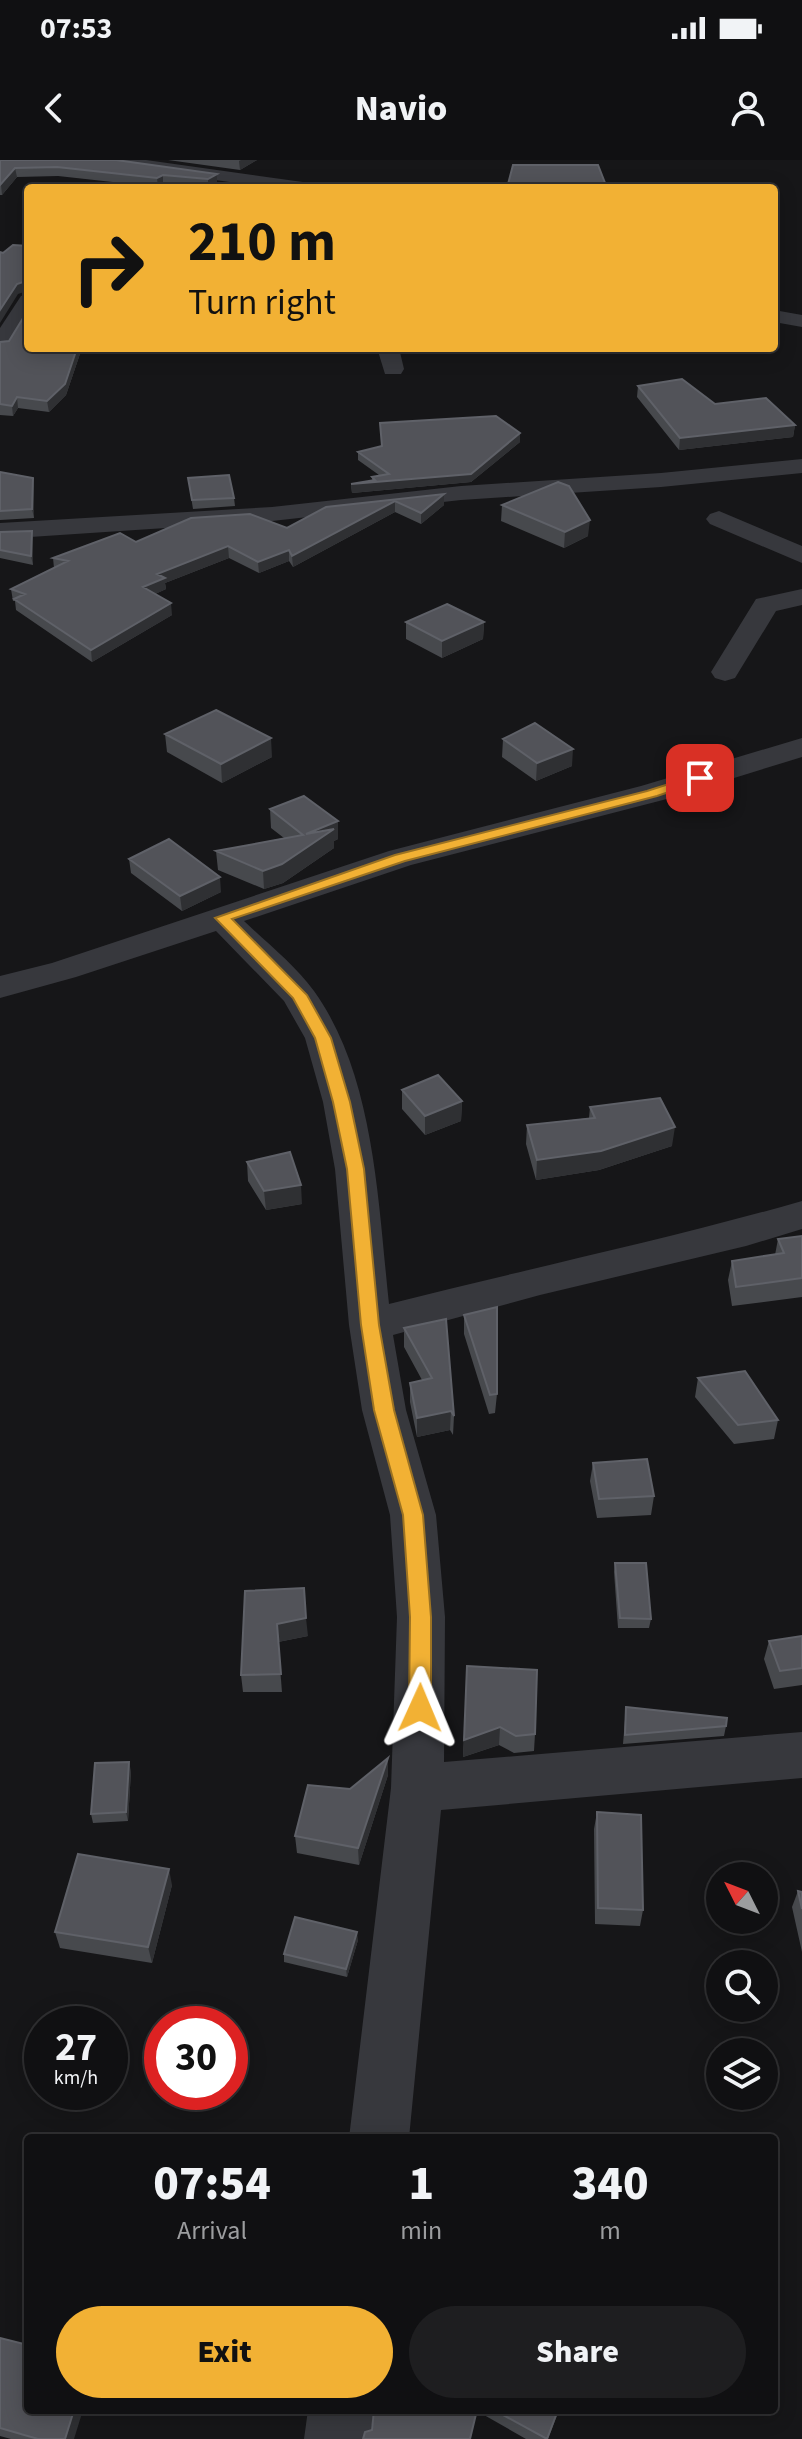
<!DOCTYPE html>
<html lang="en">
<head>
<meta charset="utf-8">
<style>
  :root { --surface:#101012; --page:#1e1e20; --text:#f1f3f6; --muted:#9c9d9f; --line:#303032; --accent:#f2b134 }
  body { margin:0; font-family:"Source Sans 3",sans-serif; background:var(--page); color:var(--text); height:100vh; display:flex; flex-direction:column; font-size:30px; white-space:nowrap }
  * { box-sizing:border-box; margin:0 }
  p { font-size:26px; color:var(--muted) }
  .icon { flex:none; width:44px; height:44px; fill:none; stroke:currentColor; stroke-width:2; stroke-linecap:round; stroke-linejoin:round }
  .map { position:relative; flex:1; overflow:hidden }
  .drawer { position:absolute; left:24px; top:1974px; width:754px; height:280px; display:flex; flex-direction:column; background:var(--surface); border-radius:8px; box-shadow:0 4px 20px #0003,0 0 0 2px var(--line) }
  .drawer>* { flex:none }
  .guide { position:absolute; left:24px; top:24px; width:754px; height:168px; border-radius:8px; box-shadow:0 4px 20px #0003,0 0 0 2px var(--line); background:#f2b134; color:#111; overflow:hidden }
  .needle { width:52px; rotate:312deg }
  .fabs { position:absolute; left:706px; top:1702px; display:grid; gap:16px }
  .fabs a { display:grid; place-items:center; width:72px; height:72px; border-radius:50%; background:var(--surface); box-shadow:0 4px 20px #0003,0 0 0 2px var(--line); font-size:40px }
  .speed { position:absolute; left:24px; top:1846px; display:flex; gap:16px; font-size:40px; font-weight:700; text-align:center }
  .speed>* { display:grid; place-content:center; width:104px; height:104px; border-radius:50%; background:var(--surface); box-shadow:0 4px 20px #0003,0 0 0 2px var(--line); line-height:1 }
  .speed small { font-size:20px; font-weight:400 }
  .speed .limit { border:12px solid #d22; background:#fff; color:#111 }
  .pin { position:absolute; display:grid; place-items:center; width:68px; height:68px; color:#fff; margin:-34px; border-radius:16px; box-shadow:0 4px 12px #0006 }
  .me { position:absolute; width:88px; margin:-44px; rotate:1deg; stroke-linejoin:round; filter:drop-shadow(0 0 6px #0008) }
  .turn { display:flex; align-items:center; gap:28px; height:168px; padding:0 32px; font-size:36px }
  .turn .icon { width:104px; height:104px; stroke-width:2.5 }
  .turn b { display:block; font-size:56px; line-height:68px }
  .eta { display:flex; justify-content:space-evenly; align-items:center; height:136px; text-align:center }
  .eta b { font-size:48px; font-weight:800; line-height:56px }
  .primary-button { display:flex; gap:16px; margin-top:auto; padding:16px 32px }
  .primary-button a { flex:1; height:92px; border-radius:48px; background:var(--accent); color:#111; font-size:32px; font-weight:800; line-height:92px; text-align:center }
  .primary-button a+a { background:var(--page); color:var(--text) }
  .status { display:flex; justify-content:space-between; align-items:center; height:56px; padding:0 40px; background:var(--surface); direction:ltr }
  .status svg { height:22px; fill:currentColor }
  header { display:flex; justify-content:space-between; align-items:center; height:104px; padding:0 32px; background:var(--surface); font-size:36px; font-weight:800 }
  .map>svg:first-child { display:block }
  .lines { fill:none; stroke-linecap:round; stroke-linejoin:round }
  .minor { fill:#37383d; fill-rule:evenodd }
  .wall { fill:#47494d }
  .shaded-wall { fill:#2f3033 }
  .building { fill:#525359; stroke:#5f6168; stroke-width:2 }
  .route { fill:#f2b134; stroke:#9d7322; stroke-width:2 }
</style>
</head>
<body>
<div class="status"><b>07:53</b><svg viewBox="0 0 49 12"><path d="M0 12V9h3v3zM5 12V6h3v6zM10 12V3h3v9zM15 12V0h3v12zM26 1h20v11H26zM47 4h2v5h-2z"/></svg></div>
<header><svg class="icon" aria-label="back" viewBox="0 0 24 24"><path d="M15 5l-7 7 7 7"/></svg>Navio<svg class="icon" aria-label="person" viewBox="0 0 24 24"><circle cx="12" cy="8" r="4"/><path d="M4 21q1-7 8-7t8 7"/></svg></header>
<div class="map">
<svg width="802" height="2279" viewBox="0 0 802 2279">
  <rect width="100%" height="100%" fill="#161618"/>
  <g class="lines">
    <path class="minor" d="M100,0h46l164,23 9,5h-47l-163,-23z
      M28,134v23l-20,33 -8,1v-23l21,-32z
      M774,150l28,5v12l-28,-5z
      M377,188h22l5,21 -3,5h-16z
      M802,299v14l-141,14 -200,13 -189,21 -272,18v-16l272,-16 189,-21 200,-13z
      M719,351l83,35v17l-92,-39 -4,-5 4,-5z
      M802,429v16l-26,6 -41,67 -10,3 -10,-3 -4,-6 45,-73z
      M802,578v19l-139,43 -252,65 -167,56c23,22 51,44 70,70 61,85 64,212 75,313 137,-35 277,-64 413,-103v28l-56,17 -206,49 -147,40 13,75 30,105 9,102 -1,145 358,-30v46l-361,32 -32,328h-60l42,-350 6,-171 -7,-102 -28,-105 -13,-85 -14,-156 -12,-67 -18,-64 -21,-37 -68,-70 -140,46 -76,21v-22l52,-13 337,-112 252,-65z
      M308,2250h66l-4,29h-66z"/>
  </g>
  <path class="wall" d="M0,0l217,14v9l-8,5 -46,-4 -5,3 -100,-11 -41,1 -15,18h-2z
    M168,0h89l-17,10z
    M0,182l28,6h54l-16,47 -17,17 -31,-4 -5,8 -13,-1z
    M154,188h37l-2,5 -35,-1z
    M638,226l157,39 -2,12 -114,13 -42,-53z
    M380,263l140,10v9l-49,40 -119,11 -1,-9 21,-3v-4l7,-2 -21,-15v-8l24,-6z
    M0,312l34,14v32l-34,2z
    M188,318l46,20 1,8 -42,3z
    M444,334v11l-23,19 -26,-12 -102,55 -4,-6 -30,12 -30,-15 -64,25 1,6 -11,5 17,21 -80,47 -76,-52 -1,-9h-2l-2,-12 43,-21 -1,-10 83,-16 151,-14 39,-21z
    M502,345l86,31 -24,12 -63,-27z
    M32,371l1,9v25l-33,-7v-26z
    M406,462h78l-1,17 -41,19 -36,-19z
    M165,574l107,23 -50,26 -55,-31z
    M503,579l69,27 -36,15 -34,-24z
    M270,649l68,12v18l-4,2v7l-51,35 -19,6 -46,-19 -2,-19 68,-13 -13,-10z
    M129,699l92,33 -39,19 -51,-38z
    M402,930l60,11 -1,20 -36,14 -23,-26z
    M590,947l82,39 -73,24 -63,10 -10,-36 1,-19 62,-7z
    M247,1002l55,42 -36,6 -18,-29z
    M802,1076v61l-70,9 -4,-26 4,-19 43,-6 3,-16z
    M464,1155l33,79 -2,19 -6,1 -25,-80z
    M404,1168l50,88 -1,19 -3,-5 -33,7 -7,-35v-19l12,-3 -18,-33z
    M698,1218l80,42 -4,19 -40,5 -39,-47z
    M593,1303l61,33 -3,19 -54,3 -7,-37z
    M615,1403l36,56 -2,9h-31l-4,-56z
    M245,1431l63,45 -30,6 4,50h-39l-2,-17z
    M802,1476v49l-28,4 -10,-30 5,-18z
    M467,1506l68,68 -1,17 -20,2 -15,-8 -36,12z
    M626,1547l100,19 -2,10 -101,8z
    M388,1598v17l-29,90 -62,-12 -2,-17z
    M131,1611l-3,50 -35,2 -2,-9z
    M597,1652l46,98 -3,16 -45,-2 -1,-95z
    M172,1725l-20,78 -92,-15 -5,-16z
    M798,1731l4,1v60l-10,-45z
    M358,1780l-11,37 -63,-15v-8z
    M0,2178l74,101h-63l-11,-3z
    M374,2250h185l-11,29h-22l-49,-28 -105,19z"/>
  <path class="shaded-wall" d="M241,0h16l-17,10 -1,-9z
    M15,8l2,9 -15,18 -1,-10z
    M217,14v9l-9,5v-9z
    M163,15v9l-5,3 -1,-9z
    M26,121l1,10 -9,3 -18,29v-13l17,-26z
    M77,188h5l-16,47 -17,17 -2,-11z
    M17,237l1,11 -5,8 -1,-10z
    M795,265l-2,12 -114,13 1,-12z
    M520,273v9l-49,40 -119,11 -1,-9 120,-10z
    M33,318l1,8v32l-2,-9z
    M444,334v11l-23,19v-11z
    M395,341v11l-102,55 -1,-11z
    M590,360l-2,16 -24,12 1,-16z
    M32,371l1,9v25l-2,-9z
    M228,386l1,12 -64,25 1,6 -21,10 -2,-12 14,-13z
    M289,390v11l-30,12 -1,-11z
    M171,443l1,12 -80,47 -1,-12z
    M484,462l-1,17 -41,19v-17z
    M271,578l1,19 -50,26 -1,-19z
    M573,589l-1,17 -36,15 1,-18z
    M338,661v18l-4,2v7l-51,35 -19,6 -1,-18 43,-37z
    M220,717l1,15 -39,19 -2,-15z
    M462,941l-1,20 -36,14v-19z
    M675,967l-3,19 -73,24 -63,10 1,-20z
    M301,1025l1,19 -36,6 -2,-19z
    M451,1251l-1,19 -33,7v-19z
    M306,1458l2,18 -30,6 4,50 -5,-68z
    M500,1567l-1,18 -36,12 1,-17z
    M388,1598v17l-29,90 -1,-17z
    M129,1602l2,9 -3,50 -2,-9z
    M169,1709l3,16 -20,78 -4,-16z
    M357,1772l1,8 -11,37 -1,-8z
    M74,2250h9l-9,29h-9z"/>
  <path class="building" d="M0,0h116l101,14 -9,5 -45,-4 -6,3 -100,-11 -42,1 -15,17z
    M513,5h85l9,23h-100z
    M13,85l15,1v37l-2,-2 -9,3 -17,26v-58l3,1z
    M28,150v38h49l-12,36 -18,17 -30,-4 -5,9 -12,-2v-62l9,-1z
    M682,219l33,25 51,-6 29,27 -115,13 -42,-52z
    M496,256l24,17 -49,41 -120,10 24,-4 -3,-3 17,-3 -31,-22 24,-6 -2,-23z
    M0,312l33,6 -1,31 -32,2z
    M229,315l5,23 -42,2 -4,-22z
    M558,322l11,4 21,34 -25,12 -63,-27z
    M444,334l-23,19 -26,-12 -103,55 -3,-6 -31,12 -30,-16 -71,28 8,4 -22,9 28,16 -80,47 -77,-51 11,-5 -14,-5 57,-28 -15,-3 67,-25 16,9 55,-24 59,-4 37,14 39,-21z
    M32,371l-1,25 -31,-6v-18z
    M447,444l37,18 -42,19 -36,-19z
    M216,550l55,28 -50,26 -56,-30z
    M535,563l38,26 -36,14 -34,-24z
    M304,636l34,25 -32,13 28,-5 -52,35 -19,7 -47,-20 87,-16 -33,-26z
    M169,679l51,38 -40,19 -51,-37z
    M438,915l24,26 -37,15 -23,-26z
    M660,938l15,29 -74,24 -64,9 -10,-35 68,-7 -5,-11z
    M290,992l11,33 -37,6 -17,-29z
    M802,1076v42l-66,9 -4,-26 52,-8 -6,-14z
    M497,1147v87l-7,1 -26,-80z
    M446,1159l8,97 -3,-5 -34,7 -7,-35 22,-5 -28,-50z
    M745,1211l33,49 -40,5 -40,-47z
    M647,1299l7,37 -55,3 -6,-36z
    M615,1403h31l5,56 -31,-1z
    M304,1428l2,30 -29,6 4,50 -40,1 4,-84z
    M802,1476v32l-22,3 -11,-30z
    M467,1506l70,4 -2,64 -19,2 -16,-9 -36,13z
    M626,1547l101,11 -1,8 -101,9z
    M388,1598l-30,90 -63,-12 13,-51 42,4z
    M129,1602l-3,50 -35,2 4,-51z
    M597,1652l44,3 2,95 -45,-2z
    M78,1694l91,15 -21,78 -93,-15z
    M798,1731l4,1v17z
    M295,1757l62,15 -11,37 -62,-15z
    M0,2178l28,7v65h46l-9,29h-27l-38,-11z
    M374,2250h103l-7,29h-107l2,-7 7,-2z
    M494,2250h64l-11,29z"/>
  <path class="route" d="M700,614l5,1v5l-48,16 -252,65 -173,58 75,76 24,43 19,64 14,67 15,156 15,85 29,105 8,102v91l-3,7 -8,3 -8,-3 -3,-7 1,-91 -7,-102 -29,-105 -13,-85 -14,-156 -14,-67 -18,-64 -22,-40 -78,-80 180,-63 252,-64z"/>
</svg>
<div class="fabs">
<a><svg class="needle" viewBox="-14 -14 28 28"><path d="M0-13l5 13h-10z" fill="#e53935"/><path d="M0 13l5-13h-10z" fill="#9c9d9f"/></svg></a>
<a><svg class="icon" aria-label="search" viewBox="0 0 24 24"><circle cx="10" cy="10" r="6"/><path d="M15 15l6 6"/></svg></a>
<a><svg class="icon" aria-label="layers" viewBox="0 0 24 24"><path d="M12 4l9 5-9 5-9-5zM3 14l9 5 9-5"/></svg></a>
</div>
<div class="speed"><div>27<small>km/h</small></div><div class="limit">30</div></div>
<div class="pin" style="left:700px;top:618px;background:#d93025"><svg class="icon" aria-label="arrive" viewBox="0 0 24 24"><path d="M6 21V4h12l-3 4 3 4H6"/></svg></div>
<svg class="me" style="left:420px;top:1548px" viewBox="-20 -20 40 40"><path d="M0-17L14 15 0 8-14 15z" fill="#f2b134" stroke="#fff" stroke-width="4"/></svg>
<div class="guide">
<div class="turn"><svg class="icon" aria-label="right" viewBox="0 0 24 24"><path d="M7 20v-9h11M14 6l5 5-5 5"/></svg><div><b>210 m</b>Turn right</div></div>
</div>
<section class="drawer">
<div class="eta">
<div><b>07:54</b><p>Arrival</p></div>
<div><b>1</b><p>min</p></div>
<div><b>340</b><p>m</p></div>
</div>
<div class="primary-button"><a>Exit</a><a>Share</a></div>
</section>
</div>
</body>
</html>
